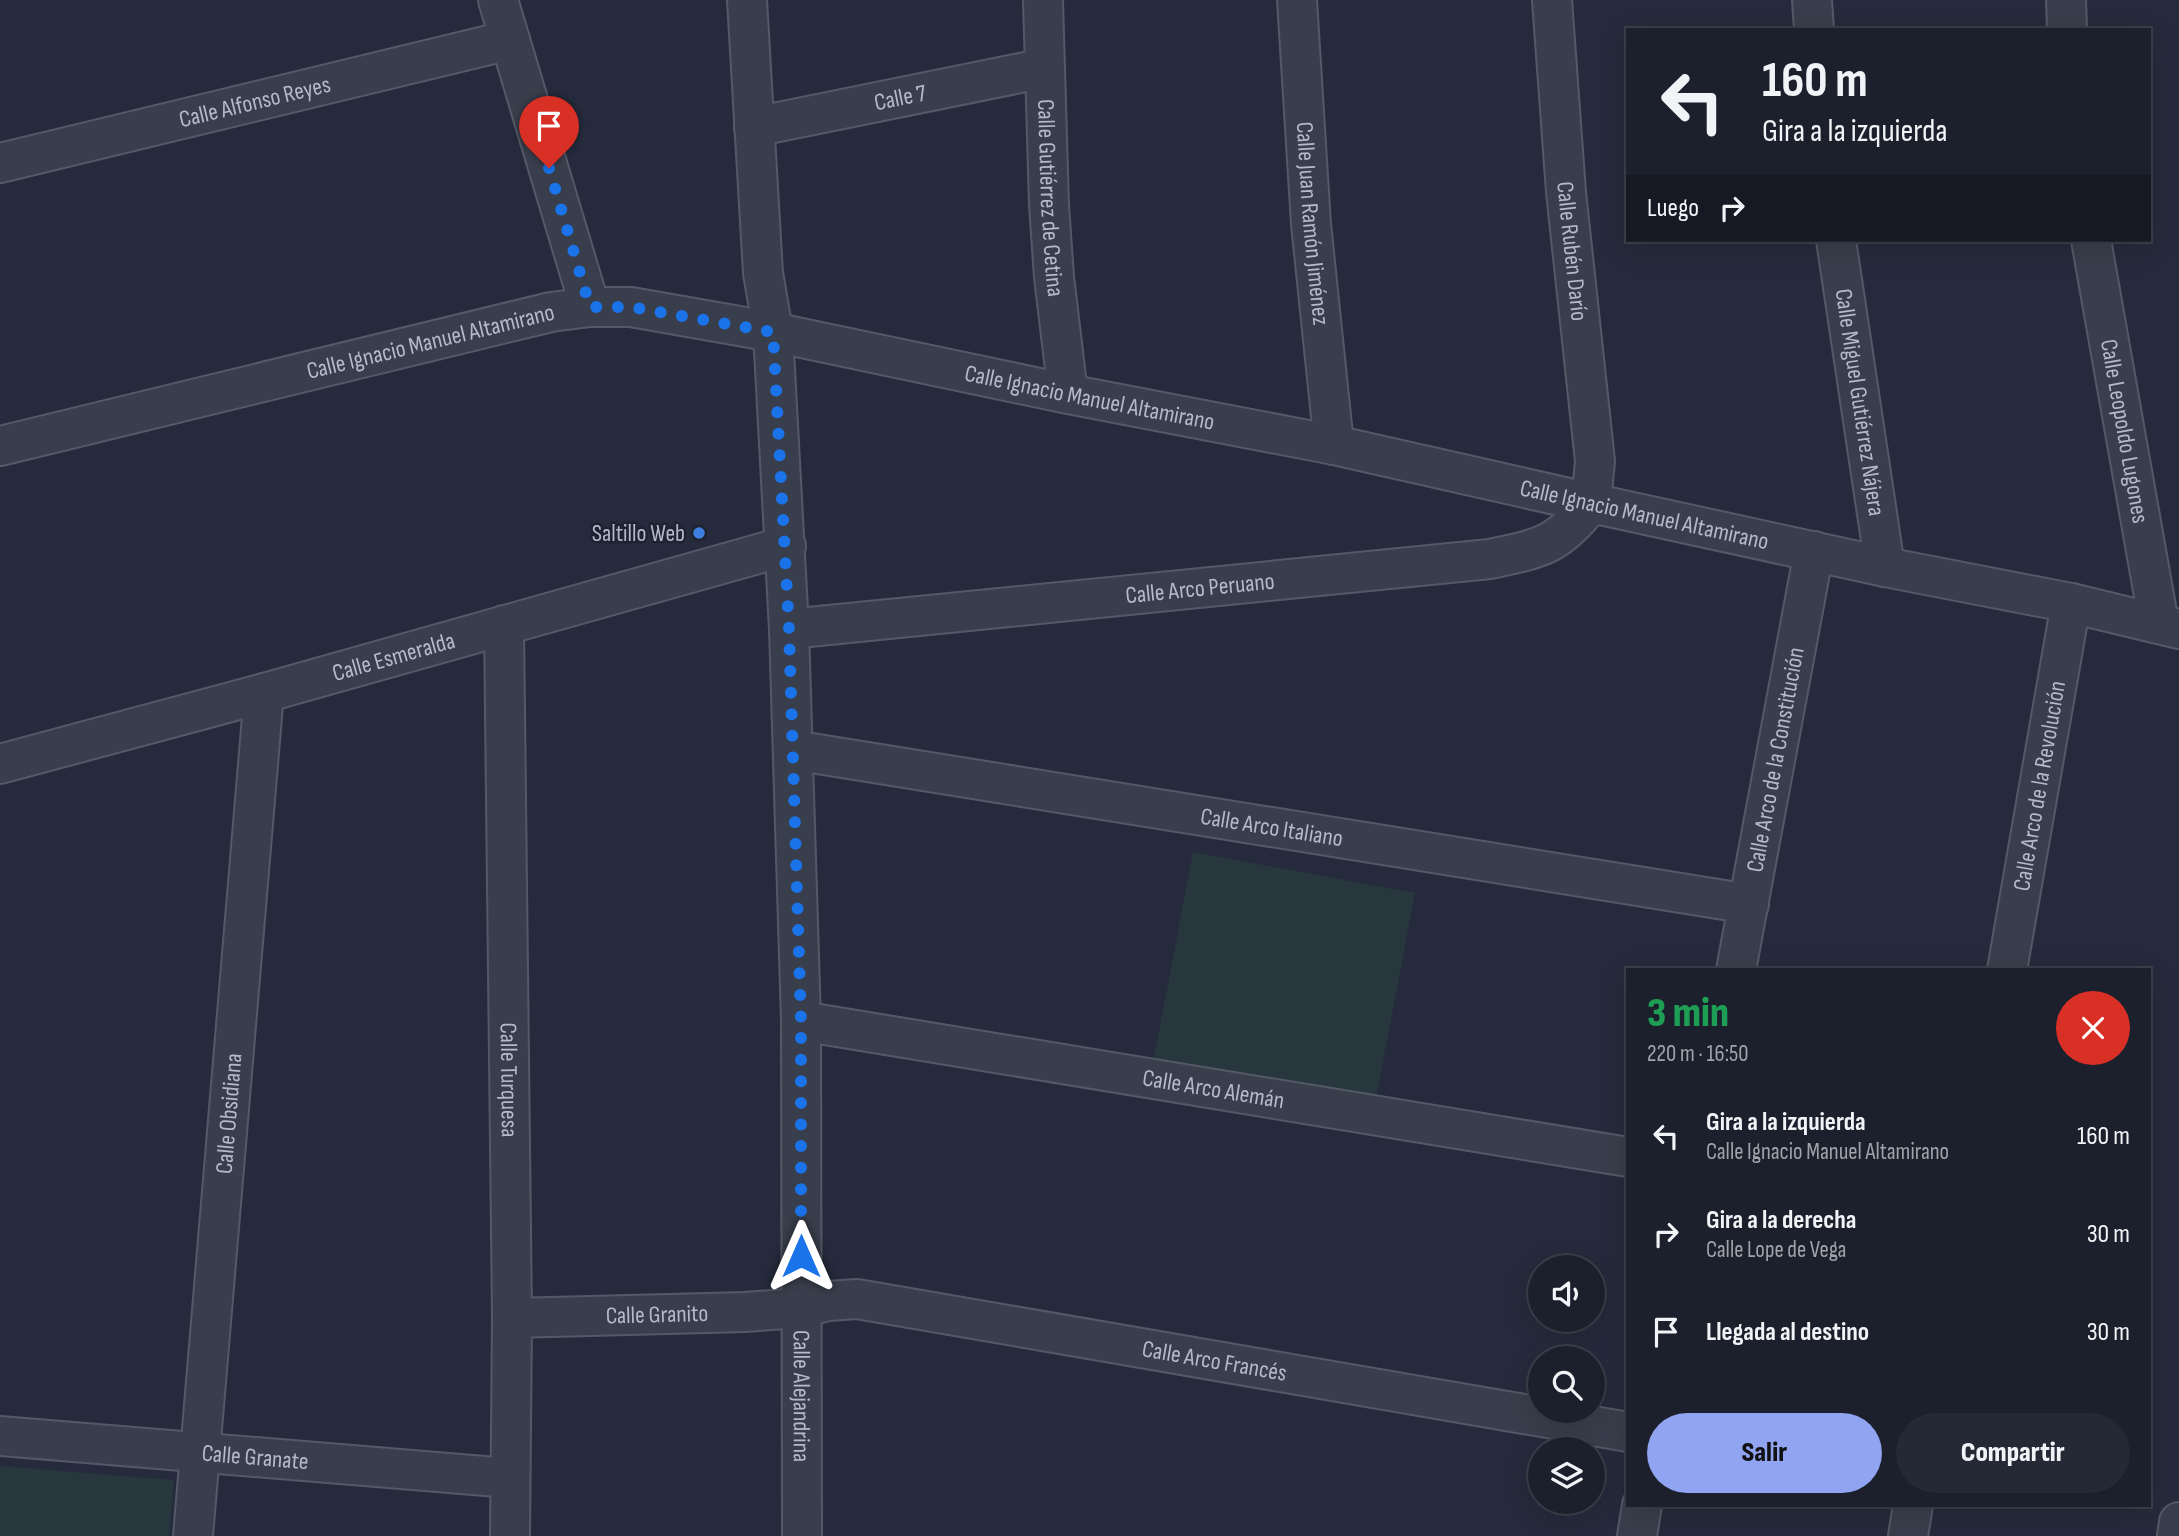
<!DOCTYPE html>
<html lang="es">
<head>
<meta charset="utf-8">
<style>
  :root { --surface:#1c202d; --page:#252835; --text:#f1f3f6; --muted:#a0a3aa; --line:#3a3e49; --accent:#90a4f2 }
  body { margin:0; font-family:"Sofia Sans Condensed",sans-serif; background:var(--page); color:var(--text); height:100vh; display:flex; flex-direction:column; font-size:26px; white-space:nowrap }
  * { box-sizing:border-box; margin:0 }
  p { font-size:23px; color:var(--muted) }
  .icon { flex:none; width:38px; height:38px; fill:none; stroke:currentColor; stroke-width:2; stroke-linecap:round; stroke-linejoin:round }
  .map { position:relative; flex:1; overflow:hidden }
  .sheet { position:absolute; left:1626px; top:968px; width:525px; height:539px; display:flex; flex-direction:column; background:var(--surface); border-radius:0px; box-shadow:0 7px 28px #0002,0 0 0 2px var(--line) }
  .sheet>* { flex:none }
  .banner { position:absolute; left:1626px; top:28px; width:525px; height:214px; border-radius:0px; box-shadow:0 7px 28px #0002,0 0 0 2px var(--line); background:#1c202d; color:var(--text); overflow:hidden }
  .controls { position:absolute; left:1528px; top:1255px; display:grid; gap:14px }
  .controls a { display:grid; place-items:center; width:77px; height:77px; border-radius:50%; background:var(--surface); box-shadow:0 7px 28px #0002,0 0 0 2px var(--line); font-size:35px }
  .pin { position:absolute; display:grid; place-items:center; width:60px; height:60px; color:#fff; margin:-72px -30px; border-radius:50% 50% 50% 0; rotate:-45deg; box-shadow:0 0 7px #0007 }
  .pin .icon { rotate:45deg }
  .me { position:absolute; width:77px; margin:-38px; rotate:0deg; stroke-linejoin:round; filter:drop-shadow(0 0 5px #0008) }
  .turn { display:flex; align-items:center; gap:24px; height:147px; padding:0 21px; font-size:32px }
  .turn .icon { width:91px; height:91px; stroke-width:2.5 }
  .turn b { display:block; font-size:49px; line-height:60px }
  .then { display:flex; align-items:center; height:66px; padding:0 21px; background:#0003; gap:14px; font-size:26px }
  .round { display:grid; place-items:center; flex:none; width:74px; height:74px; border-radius:37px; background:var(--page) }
  .overview { display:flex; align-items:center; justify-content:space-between; height:119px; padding:0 21px }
  h1 { font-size:42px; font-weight:800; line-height:52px; color:#1e9e55 }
  .button { display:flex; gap:14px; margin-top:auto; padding:14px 21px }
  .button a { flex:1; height:80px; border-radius:42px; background:var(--accent); color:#111; font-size:28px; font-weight:800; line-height:80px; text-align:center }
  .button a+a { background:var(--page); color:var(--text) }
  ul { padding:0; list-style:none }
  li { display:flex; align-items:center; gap:21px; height:98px; padding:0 21px }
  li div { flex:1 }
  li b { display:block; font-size:26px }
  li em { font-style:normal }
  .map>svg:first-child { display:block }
  .green { fill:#27373d }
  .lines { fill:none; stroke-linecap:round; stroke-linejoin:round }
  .minor-casing { stroke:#545967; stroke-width:42 }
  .minor { stroke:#393e4c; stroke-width:38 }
  .route { stroke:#1a73e8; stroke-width:12; stroke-dasharray:0 21.6 }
  .shop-dot { fill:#3f7fe0; stroke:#1e2331; stroke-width:2.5 }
  .labels { text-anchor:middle; stroke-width:5; stroke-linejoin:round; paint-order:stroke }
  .street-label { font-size:24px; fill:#b5b9c8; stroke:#1e2331 }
  .poi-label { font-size:24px; fill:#b5b9c8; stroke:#1e2331; text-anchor:end }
</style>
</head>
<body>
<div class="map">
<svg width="2179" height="1536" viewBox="0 0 2179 1536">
  <rect width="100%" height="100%" fill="#252b3c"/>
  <path class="green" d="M1193,852l222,41 -40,211 -222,-41z
    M0,1466l174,14 -5,56h-169z"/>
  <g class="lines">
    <defs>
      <g id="minor">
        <path d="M498,0l92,307"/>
        <path id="s1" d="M747,0l16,273 10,59 16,297 12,392 1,515"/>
        <path id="s2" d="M1043,0l6,205 5,72 14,117"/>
        <path id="s3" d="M1297,0l14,224 23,221"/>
        <path id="s4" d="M1552,0l14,192 29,269 -4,42"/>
        <path d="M1812,0l2,30"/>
        <path d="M2066,0l1,30"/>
        <path id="s5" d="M754,127l291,-59"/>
        <path id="s6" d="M0,163l510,-123"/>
        <path id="s7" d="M1836,240l49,327"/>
        <path id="s8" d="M2091,240l68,384"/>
        <path id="s9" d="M0,446l551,-134 39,-5h41l142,25 295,62 266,51 257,58 294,64 186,36 108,26"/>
        <path id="s10" d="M504,625l8,693 -2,218"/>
        <path id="s11" d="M789,629l701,-70c51,-11 68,-13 101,-56"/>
        <path id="s12" d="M793,750l956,154"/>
        <path id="s13" d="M0,764l264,-71 522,-147"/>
        <path id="s14" d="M1736,970l78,-419"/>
        <path id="s15" d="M2007,970l64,-367"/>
        <path id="s16" d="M801,1021l827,136"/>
        <path id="s17" d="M512,1318l233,-6 56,-4 27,-7 29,-2 771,133"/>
        <path id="s18" d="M0,1436l510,42"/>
        <path id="s19" d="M193,1536l71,-843"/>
        <path d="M1637,1536l5,-31"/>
        <path d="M1908,1536l5,-31"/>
        <path d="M2177,1536l2,-14"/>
      </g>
    </defs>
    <use href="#minor" class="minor-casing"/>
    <use href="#minor" class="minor"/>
  </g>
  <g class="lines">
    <path class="route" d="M549,168l41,139h41l142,25 16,297 12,392v235"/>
  </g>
  <circle class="shop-dot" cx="699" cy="533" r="7"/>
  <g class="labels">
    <g class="street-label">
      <text dy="8" stroke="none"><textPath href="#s5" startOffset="149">Calle 7</textPath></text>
      <text dy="8" stroke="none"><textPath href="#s6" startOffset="262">Calle Alfonso Reyes</textPath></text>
      <text dy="8" stroke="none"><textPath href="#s2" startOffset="198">Calle Gutiérrez de Cetina</textPath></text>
      <text dy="8" stroke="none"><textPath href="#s3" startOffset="224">Calle Juan Ramón Jiménez</textPath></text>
      <text dy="8" stroke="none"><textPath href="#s4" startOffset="252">Calle Rubén Darío</textPath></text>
      <text dy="8" stroke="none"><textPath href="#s9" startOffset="443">Calle Ignacio Manuel Altamirano</textPath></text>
      <text dy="8" stroke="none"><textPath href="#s9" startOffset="1115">Calle Ignacio Manuel Altamirano</textPath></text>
      <text dy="8" stroke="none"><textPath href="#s7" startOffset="164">Calle Miguel Gutiérrez Nájera</textPath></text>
      <text dy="8" stroke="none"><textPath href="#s8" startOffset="194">Calle Leopoldo Lugones</textPath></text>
      <text dy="8" stroke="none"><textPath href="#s9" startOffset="1682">Calle Ignacio Manuel Altamirano</textPath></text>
      <text dy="8" stroke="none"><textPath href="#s11" startOffset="413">Calle Arco Peruano</textPath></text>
      <text dy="8" stroke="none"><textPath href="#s13" startOffset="408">Calle Esmeralda</textPath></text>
      <text dy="8" stroke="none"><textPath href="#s14" startOffset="214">Calle Arco de la Constitución</textPath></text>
      <text dy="8" stroke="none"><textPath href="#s15" startOffset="187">Calle Arco de la Revolución</textPath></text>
      <text dy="8" stroke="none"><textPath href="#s12" startOffset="485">Calle Arco Italiano</textPath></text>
      <text dy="8" stroke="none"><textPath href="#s10" startOffset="455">Calle Turquesa</textPath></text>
      <text dy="8" stroke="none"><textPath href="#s16" startOffset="418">Calle Arco Alemán</textPath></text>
      <text dy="8" stroke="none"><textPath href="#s19" startOffset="424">Calle Obsidiana</textPath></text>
      <text dy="8" stroke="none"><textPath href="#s17" startOffset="145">Calle Granito</textPath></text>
      <text dy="8" stroke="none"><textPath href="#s17" startOffset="709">Calle Arco Francés</textPath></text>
      <text dy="8" stroke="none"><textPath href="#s1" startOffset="1398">Calle Alejandrina</textPath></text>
      <text dy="8" stroke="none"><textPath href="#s18" startOffset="256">Calle Granate</textPath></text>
    </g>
    <g class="poi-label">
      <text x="685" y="541">Saltillo Web</text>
    </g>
  </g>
</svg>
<div class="controls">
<a><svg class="icon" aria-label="sound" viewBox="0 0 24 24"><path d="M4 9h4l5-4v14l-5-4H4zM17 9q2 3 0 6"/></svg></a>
<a><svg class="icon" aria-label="search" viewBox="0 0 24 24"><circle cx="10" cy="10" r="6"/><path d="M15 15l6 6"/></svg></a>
<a><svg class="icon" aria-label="layers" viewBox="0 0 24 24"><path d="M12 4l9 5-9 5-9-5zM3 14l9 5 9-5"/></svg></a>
</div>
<div class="pin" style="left:549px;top:168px;background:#d93025"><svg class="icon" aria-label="arrive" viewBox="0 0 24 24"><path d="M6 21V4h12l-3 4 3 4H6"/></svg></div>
<svg class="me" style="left:801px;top:1256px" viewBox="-20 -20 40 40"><path d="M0-17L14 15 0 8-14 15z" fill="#1a73e8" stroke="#fff" stroke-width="4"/></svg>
<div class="banner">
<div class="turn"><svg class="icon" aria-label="left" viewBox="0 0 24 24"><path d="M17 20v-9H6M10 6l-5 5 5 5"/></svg><div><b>160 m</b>Gira a la izquierda</div></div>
<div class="then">Luego<svg class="icon" aria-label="right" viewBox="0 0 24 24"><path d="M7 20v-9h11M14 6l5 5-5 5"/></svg></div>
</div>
<section class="sheet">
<div class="overview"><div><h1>3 min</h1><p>220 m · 16:50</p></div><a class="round" style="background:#d93025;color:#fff"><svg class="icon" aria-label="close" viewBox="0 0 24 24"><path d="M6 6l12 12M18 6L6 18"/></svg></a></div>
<ul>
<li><svg class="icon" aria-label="left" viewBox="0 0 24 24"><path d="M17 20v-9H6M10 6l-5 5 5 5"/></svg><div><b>Gira a la izquierda</b><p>Calle Ignacio Manuel Altamirano</p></div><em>160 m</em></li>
<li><svg class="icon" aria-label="right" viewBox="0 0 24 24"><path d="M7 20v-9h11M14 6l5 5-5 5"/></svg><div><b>Gira a la derecha</b><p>Calle Lope de Vega</p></div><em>30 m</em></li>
<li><svg class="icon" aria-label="arrive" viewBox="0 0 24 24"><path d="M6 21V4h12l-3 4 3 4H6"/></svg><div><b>Llegada al destino</b></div><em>30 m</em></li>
</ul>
<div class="button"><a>Salir</a><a>Compartir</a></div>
</section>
</div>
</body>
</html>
